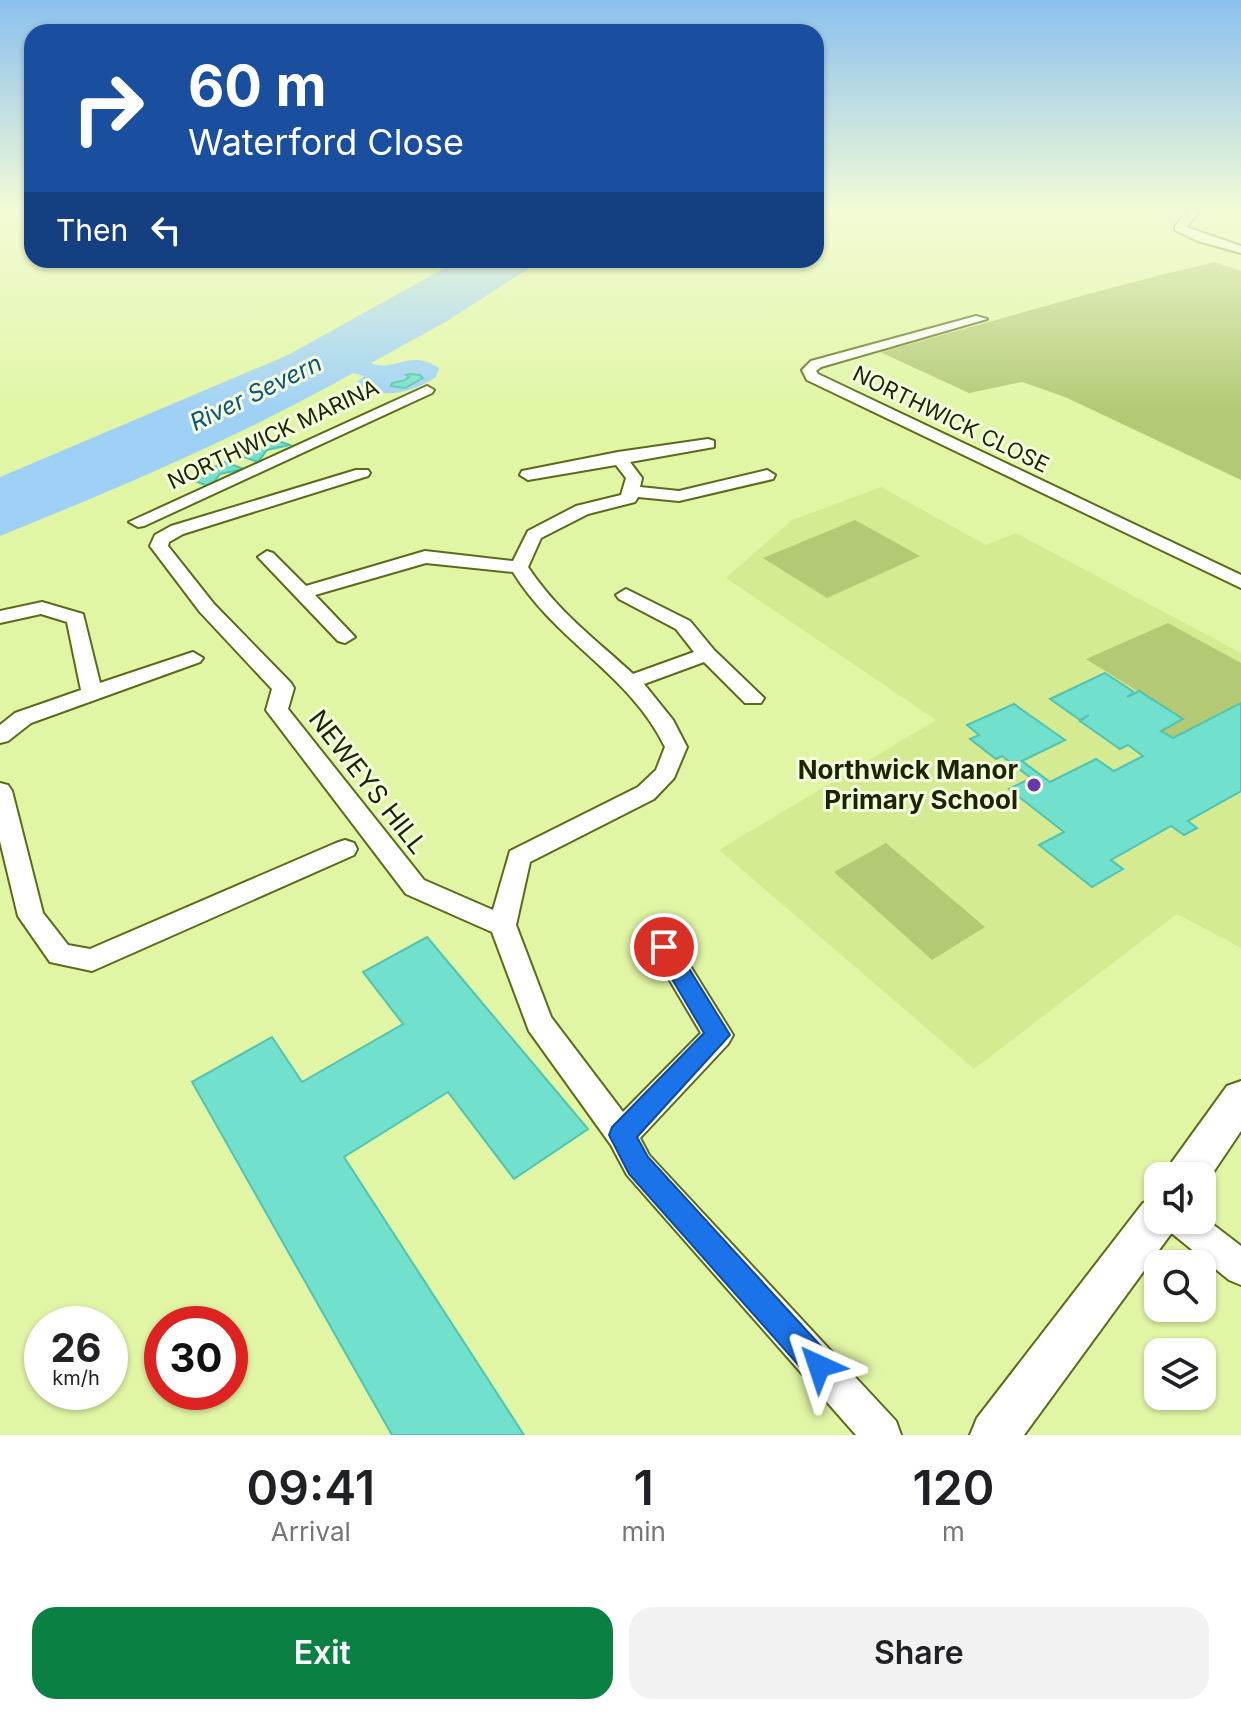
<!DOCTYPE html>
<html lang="en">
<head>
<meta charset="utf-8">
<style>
  :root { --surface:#fff; --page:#f2f2f2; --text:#202124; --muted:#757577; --accent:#0b8043 }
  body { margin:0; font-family:Inter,sans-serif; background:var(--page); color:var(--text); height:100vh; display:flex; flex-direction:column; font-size:30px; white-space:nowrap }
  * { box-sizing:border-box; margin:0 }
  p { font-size:26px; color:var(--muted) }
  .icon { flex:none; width:44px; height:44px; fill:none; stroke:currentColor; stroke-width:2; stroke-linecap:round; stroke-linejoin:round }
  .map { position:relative; height:1435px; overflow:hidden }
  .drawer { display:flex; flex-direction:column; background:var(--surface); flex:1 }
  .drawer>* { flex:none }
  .hud { position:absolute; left:24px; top:24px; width:800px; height:244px; border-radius:24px; box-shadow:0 2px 6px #0004; background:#1a4fa0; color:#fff; overflow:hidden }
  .controls { position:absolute; left:1144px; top:1162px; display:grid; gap:16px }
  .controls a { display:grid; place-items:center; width:72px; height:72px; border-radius:16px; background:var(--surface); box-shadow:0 2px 6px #0004; font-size:40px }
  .speed { position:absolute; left:24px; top:1306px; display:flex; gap:16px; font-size:40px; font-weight:700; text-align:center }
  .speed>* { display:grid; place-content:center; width:104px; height:104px; border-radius:50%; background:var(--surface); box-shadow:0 2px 6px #0004; line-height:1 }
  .speed small { font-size:20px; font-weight:400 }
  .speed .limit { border:12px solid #d22; background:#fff; color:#111 }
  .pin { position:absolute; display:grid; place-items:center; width:68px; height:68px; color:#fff; margin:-34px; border:4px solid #fff; border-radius:50%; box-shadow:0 2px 8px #0007 }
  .me { position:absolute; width:88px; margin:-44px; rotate:318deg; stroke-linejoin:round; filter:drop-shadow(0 0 6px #0008) }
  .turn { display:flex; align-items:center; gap:28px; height:168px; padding:0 32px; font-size:36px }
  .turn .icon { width:104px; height:104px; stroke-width:2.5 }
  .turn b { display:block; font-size:56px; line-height:68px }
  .then { display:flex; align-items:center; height:76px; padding:0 32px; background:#0003; gap:16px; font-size:30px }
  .eta { display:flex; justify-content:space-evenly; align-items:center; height:136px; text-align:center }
  .eta b { font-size:48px; font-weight:600; line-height:56px }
  .cta { display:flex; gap:16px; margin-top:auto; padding:16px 32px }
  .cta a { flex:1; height:92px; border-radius:24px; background:var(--accent); color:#fff; font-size:32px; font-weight:600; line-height:92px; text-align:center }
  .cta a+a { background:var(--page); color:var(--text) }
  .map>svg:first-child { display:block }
  .built { fill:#d4eb92 }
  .green { fill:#b3c974 }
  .water { fill:#9fd1f6 }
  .building { fill:#71e0cc; stroke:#52c3b0; stroke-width:2 }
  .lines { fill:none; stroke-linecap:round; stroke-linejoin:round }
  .minor-casing { stroke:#5b6b19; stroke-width:4 }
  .tertiary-casing { stroke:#5b6b19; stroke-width:4 }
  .minor { fill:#fff; fill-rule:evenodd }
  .tertiary { fill:#fff; fill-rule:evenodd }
  .route { fill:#1a73e8; stroke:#114b97; stroke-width:2 }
  .poi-dot { fill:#6b35ab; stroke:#f4fddd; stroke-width:3 }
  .labels { text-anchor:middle; stroke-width:6; stroke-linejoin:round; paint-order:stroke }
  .far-street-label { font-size:22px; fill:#1d2403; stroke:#f4fddd }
  .far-water-label { font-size:24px; font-style:italic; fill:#0f547c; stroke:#f4fddd }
  .poi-label { font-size:26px; font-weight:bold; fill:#1d2403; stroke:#f4fddd; text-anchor:end }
  .street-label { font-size:26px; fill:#1d2403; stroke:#f4fddd }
</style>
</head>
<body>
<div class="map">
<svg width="1241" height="1435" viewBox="0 0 1241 1435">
  <rect width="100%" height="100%" fill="#e1f6a5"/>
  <path class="built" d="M881,487l105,58 30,-12 225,120v295l-64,-34 -203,155 -255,-219 217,-130 -210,-142 66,-58z"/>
  <path class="green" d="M1215,262l26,9v209l-176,-83 -43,-15 -53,11 -89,-41c112,-30 222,-64 335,-90z
    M855,520l65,36 -93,42 -64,-40z
    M1168,623l73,40v40l-66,37 -14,-9 21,-12 -96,-60z
    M886,843l99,84 -53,33 -98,-88z"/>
  <path class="water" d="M459,260h83l-95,61 -76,42c23,10 39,-15 68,5l-3,9c-21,14 -57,26 -79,5l7,-6 -11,-3c-114,64 -232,114 -353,163v-59l288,-122z"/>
  <path class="building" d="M410,374l10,1 3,3 -18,10 -14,-2 1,-3 13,-3 4,-3 -3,-2z
    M270,438l20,7 -23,5 -9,12 -20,-7z
    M224,462l20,7 -24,5 -10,13 -20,-8z
    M1105,673l29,19 -7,5 12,-6 44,28 -22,12 12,7 68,-35v88l-53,30 9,7 -13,7 -13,-9 -60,34 12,9 -31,18 -53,-42 25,-13 -55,-43 22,-11 -29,-22 -6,3 -26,-20 9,-4 -12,-10 47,-21 51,36 -43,21 28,21 46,-23 18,12 29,-15 -15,-11 -8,4 -40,-28 9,-6 -9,5 -30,-21z
    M427,937l161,192 -74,50 -66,-87 -104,65 180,278h-132l-200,-353 80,-45 30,45 101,-58 -40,-52z"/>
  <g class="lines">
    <defs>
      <path id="minor" d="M1189,211h11l-14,16 55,19v7l-43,-12 -23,-11v-4z
        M976,316l11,3 -166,48 -5,4 2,3 423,201v13l-434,-208 -5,-10 9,-9z
        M427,386l7,4 -2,3 -288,133 -6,1 -9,-5z
        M708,439l6,2v6l-84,15 12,16 -2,9 39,4 88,-21 8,5 -2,4 -94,22 -41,-4 -3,5 -47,12 -47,24 -13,29c30,45 66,71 105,107l61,-22 -18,-23 -57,-30 -3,-4 10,-6 64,32 24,29 50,48 -3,5h-16l-41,-41 -60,22 29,36 14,27 -13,31 -20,21 -124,63 -14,63 35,92 72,95 78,-79 -51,-86 4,-7 10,-4 10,4 59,95 -5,9 -88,94 9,17 247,266 5,14h-45l-229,-260 -16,-30 -82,-114 -37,-99 -86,-38 -140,-184 6,-21 -72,-77 -50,-66 5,-11 16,-9 185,-56h12l2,3 -2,3 -185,58 -14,8 -1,4 46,58 77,79 3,5 -6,21 136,171 69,30 17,-59 128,-64 18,-17 9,-23c-35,-73 -109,-105 -152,-175l-87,-9 -111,32 40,42 -10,6 -7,-2 -80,-84 9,-6 6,2 33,33 119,-35 88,10 15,-30 48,-25 45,-11 5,-17 -10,-13 -88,15 -8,-5 2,-4 96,-19z
        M42,602l41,12 17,69 93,-31 10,6 -3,4 -169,61 -23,18 -8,2v-18l15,-12 66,-23 -14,-68 -26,-8 -41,9v-12z
        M0,783l8,2 4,6 31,122 25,32 22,4 246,-106 9,-3 9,3 3,6 -3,6 -262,116 -42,-9 -32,-46 -18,-75z
        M1202,1216l39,30v39l-12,-5 -60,-49 -5,-11h38z"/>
      <path id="tertiary" d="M1241,1081v50l-39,58v-13h-36l6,-14 55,-76z
        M1158,1197v23h20l-5,11 -149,204h-54l7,-17 166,-215z"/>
    </defs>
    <use href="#minor" class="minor-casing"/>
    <use href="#tertiary" class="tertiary-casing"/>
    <use href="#minor" class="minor"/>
    <use href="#tertiary" class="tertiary"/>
  </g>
  <linearGradient id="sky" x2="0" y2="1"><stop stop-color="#8bc0ee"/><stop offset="0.51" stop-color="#f2fbd6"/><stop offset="1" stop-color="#f2fbd6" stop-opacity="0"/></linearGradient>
  <rect width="1241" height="412" fill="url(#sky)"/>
  <path class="route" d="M664,938l8,3 58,94 -93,102 11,20 182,199 5,10 -5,11 -11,5 -10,-5 -180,-203 -20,-39 3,-8 92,-94 -51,-86 3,-6z"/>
  <circle class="poi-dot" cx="1034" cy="785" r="8"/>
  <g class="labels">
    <g class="far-street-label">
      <text transform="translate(951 419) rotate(26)" y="8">NORTHWICK CLOSE</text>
      <text transform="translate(273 434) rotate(-25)" y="8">NORTHWICK MARINA</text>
    </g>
    <g class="far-water-label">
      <text transform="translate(256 393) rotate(-26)" y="8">River Severn</text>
    </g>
    <g class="poi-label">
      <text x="1018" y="779">Northwick Manor<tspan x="1018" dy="30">Primary School</tspan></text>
    </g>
    <g class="street-label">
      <text transform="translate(368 782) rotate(52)" y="9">NEWEYS HILL</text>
    </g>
  </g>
</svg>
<div class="controls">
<a><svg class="icon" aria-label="sound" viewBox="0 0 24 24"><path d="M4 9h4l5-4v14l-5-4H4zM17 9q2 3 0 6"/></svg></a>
<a><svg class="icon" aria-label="search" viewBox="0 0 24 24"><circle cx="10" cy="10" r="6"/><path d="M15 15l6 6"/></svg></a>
<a><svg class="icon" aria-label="layers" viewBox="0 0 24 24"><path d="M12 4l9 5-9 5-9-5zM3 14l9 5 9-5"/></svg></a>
</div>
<div class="speed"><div>26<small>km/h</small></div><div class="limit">30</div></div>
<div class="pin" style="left:664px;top:947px;background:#d93025"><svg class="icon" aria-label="arrive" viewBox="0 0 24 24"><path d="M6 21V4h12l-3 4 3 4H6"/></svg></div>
<svg class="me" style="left:819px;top:1366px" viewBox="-20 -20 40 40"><path d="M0-17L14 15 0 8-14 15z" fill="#1a73e8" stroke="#fff" stroke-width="4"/></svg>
<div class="hud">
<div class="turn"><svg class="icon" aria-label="right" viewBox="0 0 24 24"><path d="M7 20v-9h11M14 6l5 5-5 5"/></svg><div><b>60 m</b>Waterford Close</div></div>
<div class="then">Then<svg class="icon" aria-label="left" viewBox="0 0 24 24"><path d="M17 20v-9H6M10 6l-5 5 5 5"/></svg></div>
</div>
</div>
<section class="drawer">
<div class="eta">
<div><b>09:41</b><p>Arrival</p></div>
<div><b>1</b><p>min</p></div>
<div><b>120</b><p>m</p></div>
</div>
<div class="cta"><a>Exit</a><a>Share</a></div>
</section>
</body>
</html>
